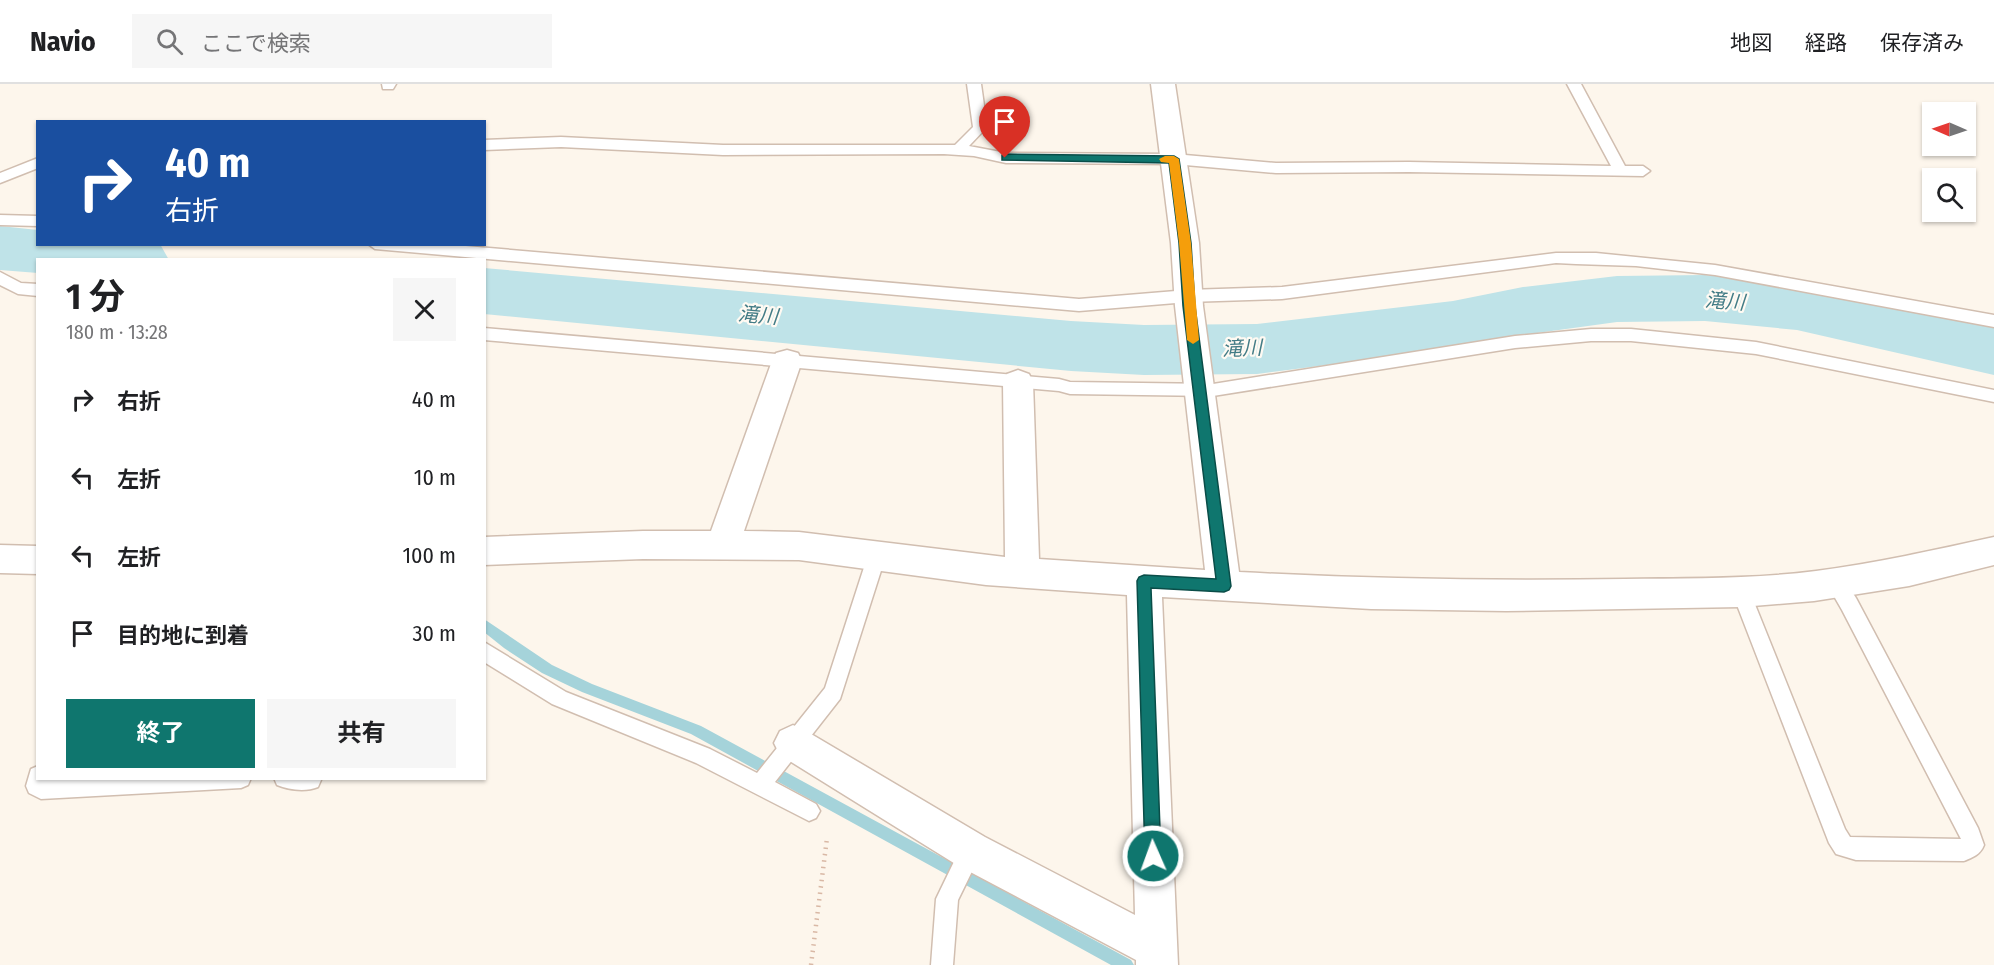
<!DOCTYPE html>
<html lang="ja">
<head>
<meta charset="utf-8">
<style>
  :root { --surface:#fff; --page:#f6f6f6; --text:#202124; --muted:#757577; --line:#e0e0e0; --accent:#0f766e }
  body { margin:0; font-family:"Fira Sans Condensed","Noto Sans JP",sans-serif; background:var(--page); color:var(--text); height:100vh; display:flex; flex-direction:column; font-size:22px; white-space:nowrap }
  * { box-sizing:border-box; margin:0 }
  p { font-size:20px; color:var(--muted) }
  .icon { flex:none; width:33px; height:33px; fill:none; stroke:currentColor; stroke-width:2; stroke-linecap:round; stroke-linejoin:round }
  .map { position:relative; flex:1; overflow:hidden }
  .side { position:absolute; left:36px; top:174px; width:450px; height:522px; display:flex; flex-direction:column; background:var(--surface); border-radius:0px; box-shadow:0 2px 4px #0004 }
  .side>* { flex:none }
  .banner { position:absolute; left:36px; top:36px; width:450px; height:126px; border-radius:0px; box-shadow:0 2px 4px #0004; background:#1a4fa0; color:#fff; overflow:hidden }
  .needle { width:39px; rotate:272deg }
  .controls { position:absolute; left:1922px; top:18px; display:grid; gap:12px }
  .controls a { display:grid; place-items:center; width:54px; height:54px; border-radius:0px; background:var(--surface); box-shadow:0 2px 4px #0004; font-size:30px }
  .pin { position:absolute; display:grid; place-items:center; width:51px; height:51px; color:#fff; margin:-62px -26px; border-radius:50% 50% 50% 0; rotate:-45deg; box-shadow:0 0 6px #0007 }
  .pin .icon { rotate:45deg }
  .me { position:absolute; width:66px; margin:-33px; rotate:358deg; stroke-linejoin:round; filter:drop-shadow(0 0 4px #0008) }
  .turn { display:flex; align-items:center; gap:21px; height:126px; padding:0 30px; font-size:27px }
  .turn .icon { width:78px; height:78px; stroke-width:2.5 }
  .turn b { display:block; font-size:42px; line-height:51px }
  .round { display:grid; place-items:center; flex:none; width:63px; height:63px; border-radius:0px; background:var(--page) }
  .summary { display:flex; align-items:center; justify-content:space-between; height:102px; padding:0 30px }
  h1 { font-size:36px; font-weight:700; line-height:45px }
  .cta { display:flex; gap:12px; margin-top:auto; padding:12px 30px }
  .cta a { flex:1; height:69px; border-radius:0px; background:var(--accent); color:#fff; font-size:24px; font-weight:700; line-height:69px; text-align:center }
  .cta a+a { background:var(--page); color:var(--text) }
  ul { padding:0; list-style:none }
  li { display:flex; align-items:center; gap:18px; height:78px; padding:0 30px }
  li div { flex:1 }
  li b { display:block; font-size:22px }
  li em { font-style:normal }
  header { display:flex; align-items:center; gap:36px; box-sizing:border-box; height:84px; padding:0 30px; background:var(--surface); border-bottom:2px solid var(--line) }
  header strong { font-size:28px }
  nav { display:flex; gap:33px; margin-inline-start:auto; font-size:21px }
  .search { width:420px; height:54px; background:var(--page); display:flex; align-items:center; gap:15px; box-sizing:border-box; padding:0 21px; border-radius:0px; color:var(--muted); font-size:22px }
  .map>svg:first-child { display:block }
  .lines { fill:none; stroke-linecap:round; stroke-linejoin:round }
  .stream { fill:#a5d3da; fill-rule:evenodd }
  .river { fill:#bfe3e8; fill-rule:evenodd }
  .lane-casing { stroke:#d1beb0; stroke-width:3 }
  .street-casing { stroke:#d1beb0; stroke-width:3 }
  .path { stroke:#d9b8a5; stroke-width:4.5; stroke-dasharray:1.5 5; stroke-linecap:butt }
  .lane { fill:#fff; fill-rule:evenodd }
  .street { fill:#fff; fill-rule:evenodd }
  .route { fill:#0f766e; stroke:#0a4d48; stroke-width:1.5 }
  .slow { fill:#f59e0b }
  .labels { text-anchor:middle; stroke-width:4.5; stroke-linejoin:round; paint-order:stroke }
  .water-label { font-size:20px; font-style:italic; fill:#437c86; stroke:#fffaf3 }
</style>
</head>
<body>
<header>
<strong>Navio</strong>
<div class="search"><svg class="icon" aria-label="search" viewBox="0 0 24 24"><circle cx="10" cy="10" r="6"/><path d="M15 15l6 6"/></svg>ここで検索</div>
<nav><a>地図</a><a>経路</a><a>保存済み</a></nav>
</header>
<div class="map">
<svg width="1994" height="881" viewBox="0 0 1994 881">
  <rect width="100%" height="100%" fill="#fdf6ec"/>
  <g class="lines">
    <path class="stream" d="M484,535l68,46 40,19 109,42 430,234 3,5h-23l-420,-231 -109,-42 -40,-19 -38,-25 -20,-16z"/>
    <path class="river" d="M0,142l38,4v14h122l9,16h-131v13l-38,-3z
      M484,184l587,53 73,4 113,-1 196,-23 70,-14 94,-11 88,-1 92,9 197,41v50l-197,-45 -92,-9 -88,1 -94,13 -70,14 -196,25 -113,1 -73,-4 -587,-57z"/>
    <defs>
      <path id="lane" d="M382,0h14l-3,5h-10z
        M967,0h14l6,43 -18,19 37,7 168,1 102,9 133,-1 202,4 -44,-82h14l44,82h18l7,5 -7,5 -234,-4 -133,1 -102,-9 -168,-1 -32,-7 -30,-2 -221,1 -162,-8 -77,3v-10l77,-3 162,8h232l18,-18z
        M38,74v10l-38,15v-10z
        M0,131l38,1v10l-38,-1z
        M368,160h74l637,55 109,-9 94,-3 274,-34h40l119,12 279,50v12l-279,-52 -79,-9 -60,-2 -20,-1 -274,36 -94,3 -109,9 -704,-62z
        M0,188l21,11 17,1v12l-20,-2 -18,-9z
        M484,244l575,51 11,3 143,2 302,-48 76,-7h40l125,13 238,48v12l-238,-48 -125,-13h-40l-76,7 -302,48 -143,-2 -11,-3 -575,-51z
        M877,463l6,2 3,6 -46,144 -65,83 41,22 4,7 -4,7 -7,3 -113,-58 -144,-59 -68,-42v-20l82,50 144,57 47,24 68,-85 43,-133 3,-6z
        M1836,492l7,2 13,20 122,230 6,17c-4,10 -11,12 -20,16l-108,-1 -20,-6 -7,-11 -97,-251 2,-6 7,-2 7,2 2,6 95,237 5,8 111,2 -119,-229 -15,-26 2,-6z
        M38,682v12h213l-3,7 -7,3 -200,11 -12,-6 -3,-7 5,-17z
        M274,694h47v2l-3,7c-12,5 -29,3 -41,-2z
        M971,756l8,3 3,8 -24,49 -5,65h-22l5,-66 27,-56z"/>
      <path id="street" d="M1151,0h24l24,159 4,63 36,266c129,7 257,9 386,7 63,-1 128,0 191,-8 60,-8 119,-21 178,-34v28l-85,21 -95,15 -73,6 -235,4 -135,-2 -209,-12 16,368h-42v-5l-179,-95 -177,-110 -6,-12 6,-12 13,-6 13,6 179,106 150,78 -8,-320 -141,-10 -187,-25 -156,-1 -159,6v-28l159,-6h68l61,-170 4,-8 11,-3 11,3 4,8 -58,170 55,1 206,25 -2,-175 4,-8 11,-4 11,4 4,8 6,177 166,11 -30,-264 -4,-63z
        M0,461l38,1v28l-38,-1z"/>
    </defs>
    <use href="#lane" class="lane-casing"/>
    <use href="#street" class="street-casing"/>
    <path class="path" d="M811,881l16,-127"/>
    <use href="#lane" class="lane"/>
    <use href="#street" class="street"/>
  </g>
  <path class="route" d="M1005,70l169,2 5,3 12,84 4,63 36,280 -2,4 -5,2 -73,-4 10,268 -2,6 -6,2 -6,-2 -2,-6 -8,-275 2,-4 5,-2 72,4 -33,-273 -4,-63 -10,-80 -167,-3v-5z"/>
  <path class="slow" d="M1174,72l5,3 12,84 8,97 -6,4 -6,-4 -8,-97 -10,-80 -8,-1 -2,-3 6,-3z"/>
  <g class="labels">
    <g class="water-label">
      <text transform="translate(1725 217) rotate(4)" y="7">滝川</text>
      <text transform="translate(758 231) rotate(5)" y="7">滝川</text>
      <text transform="translate(1242 264) rotate(-2)" y="7">滝川</text>
    </g>
  </g>
</svg>
<div class="controls">
<a><svg class="needle" viewBox="-14 -14 28 28"><path d="M0-13l5 13h-10z" fill="#e53935"/><path d="M0 13l5-13h-10z" fill="#757577"/></svg></a>
<a><svg class="icon" aria-label="search" viewBox="0 0 24 24"><circle cx="10" cy="10" r="6"/><path d="M15 15l6 6"/></svg></a>
</div>
<div class="pin" style="left:1005px;top:74px;background:#d93025"><svg class="icon" aria-label="arrive" viewBox="0 0 24 24"><path d="M6 21V4h12l-3 4 3 4H6"/></svg></div>
<svg class="me" style="left:1153px;top:772px" viewBox="-20 -20 40 40"><circle r="17" fill="#0f766e" stroke="#fff" stroke-width="3"/><path d="M0-11L8 9 0 5-8 9z" fill="#fff"/></svg>
<div class="banner">
<div class="turn"><svg class="icon" aria-label="right" viewBox="0 0 24 24"><path d="M7 20v-9h11M14 6l5 5-5 5"/></svg><div><b>40 m</b>右折</div></div>
</div>
<section class="side">
<div class="summary"><div><h1>1 分</h1><p>180 m · 13:28</p></div><a class="round"><svg class="icon" aria-label="close" viewBox="0 0 24 24"><path d="M6 6l12 12M18 6L6 18"/></svg></a></div>
<ul>
<li><svg class="icon" aria-label="right" viewBox="0 0 24 24"><path d="M7 20v-9h11M14 6l5 5-5 5"/></svg><div><b>右折</b></div><em>40 m</em></li>
<li><svg class="icon" aria-label="left" viewBox="0 0 24 24"><path d="M17 20v-9H6M10 6l-5 5 5 5"/></svg><div><b>左折</b></div><em>10 m</em></li>
<li><svg class="icon" aria-label="left" viewBox="0 0 24 24"><path d="M17 20v-9H6M10 6l-5 5 5 5"/></svg><div><b>左折</b></div><em>100 m</em></li>
<li><svg class="icon" aria-label="arrive" viewBox="0 0 24 24"><path d="M6 21V4h12l-3 4 3 4H6"/></svg><div><b>目的地に到着</b></div><em>30 m</em></li>
</ul>
<div class="cta"><a>終了</a><a>共有</a></div>
</section>
</div>
</body>
</html>
